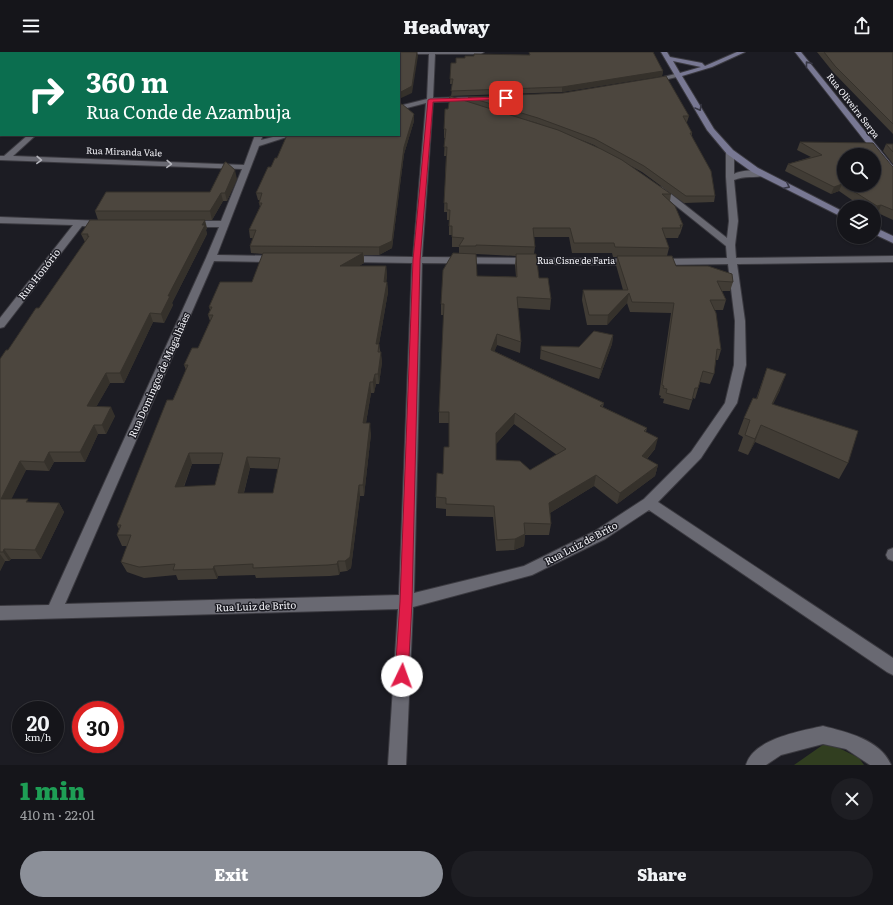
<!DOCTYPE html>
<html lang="en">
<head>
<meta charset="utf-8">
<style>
  :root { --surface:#15151a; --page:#1e1e23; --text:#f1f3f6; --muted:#9d9fa2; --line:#343439; --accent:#8c9099 }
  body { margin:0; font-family:Literata,serif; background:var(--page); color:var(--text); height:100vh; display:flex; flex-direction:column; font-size:15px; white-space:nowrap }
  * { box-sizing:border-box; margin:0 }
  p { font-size:13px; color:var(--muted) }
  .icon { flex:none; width:22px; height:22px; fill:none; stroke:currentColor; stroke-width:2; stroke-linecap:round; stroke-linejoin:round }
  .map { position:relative; height:713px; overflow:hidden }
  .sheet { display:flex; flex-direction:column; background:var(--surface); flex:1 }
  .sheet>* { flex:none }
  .guide { position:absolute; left:0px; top:0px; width:400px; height:84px; box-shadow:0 1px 3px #0004,0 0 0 1px var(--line); background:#0b6e4f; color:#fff; overflow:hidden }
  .controls { position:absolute; left:837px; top:96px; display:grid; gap:8px }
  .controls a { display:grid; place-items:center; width:44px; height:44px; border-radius:50%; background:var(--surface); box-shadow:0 1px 3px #0004,0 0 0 1px var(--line); font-size:20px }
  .speed { position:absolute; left:12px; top:649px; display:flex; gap:8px; font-size:20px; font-weight:700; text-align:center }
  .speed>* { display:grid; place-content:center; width:52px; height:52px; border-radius:50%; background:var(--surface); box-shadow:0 1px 3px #0004,0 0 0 1px var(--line); line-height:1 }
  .speed small { font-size:10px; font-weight:400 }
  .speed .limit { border:6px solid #d22; background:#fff; color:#111 }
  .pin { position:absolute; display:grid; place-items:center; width:34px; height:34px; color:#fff; margin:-17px; border-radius:8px; box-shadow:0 2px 6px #0006 }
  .me { position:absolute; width:44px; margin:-22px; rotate:3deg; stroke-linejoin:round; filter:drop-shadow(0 0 3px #0008) }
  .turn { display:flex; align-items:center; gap:14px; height:84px; padding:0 20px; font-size:18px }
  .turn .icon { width:52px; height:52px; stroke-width:2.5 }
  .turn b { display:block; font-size:28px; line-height:34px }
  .round { display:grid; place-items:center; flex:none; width:42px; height:42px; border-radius:21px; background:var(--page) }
  .overview { display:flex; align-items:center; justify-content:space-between; height:68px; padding:0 20px }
  h1 { font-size:24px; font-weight:800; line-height:30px; color:#1e9e55 }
  .primary-button { display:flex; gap:8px; margin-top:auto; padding:8px 20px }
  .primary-button a { flex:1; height:46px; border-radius:24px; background:var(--accent); color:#fff; font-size:16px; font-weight:800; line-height:46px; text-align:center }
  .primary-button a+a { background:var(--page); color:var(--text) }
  header { display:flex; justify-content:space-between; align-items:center; height:52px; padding:0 20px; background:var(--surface); font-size:18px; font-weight:800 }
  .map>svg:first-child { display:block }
  .green { fill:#313e20 }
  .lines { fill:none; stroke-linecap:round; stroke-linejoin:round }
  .street-casing { stroke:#3b3a40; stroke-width:2 }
  .secondary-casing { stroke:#3b3a40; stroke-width:2 }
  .street { fill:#696972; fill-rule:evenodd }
  .secondary { fill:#787893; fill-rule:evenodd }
  .wall { fill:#413c35; fill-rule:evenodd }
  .shaded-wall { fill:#35312b }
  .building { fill:#4c463e; stroke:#35312b; fill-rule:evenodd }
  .oneway { stroke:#383845 }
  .oneway2 { stroke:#b5b5bc }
  .route { fill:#e11d48; stroke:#92132f }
  .labels { text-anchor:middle; stroke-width:3; stroke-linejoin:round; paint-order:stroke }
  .far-street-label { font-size:9px; fill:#f3f3f8; stroke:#1c1c23 }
  .street-label { font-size:10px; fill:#f3f3f8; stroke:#1c1c23 }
</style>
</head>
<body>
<header><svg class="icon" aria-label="menu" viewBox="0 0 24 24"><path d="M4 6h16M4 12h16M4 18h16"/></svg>Headway<svg class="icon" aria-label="share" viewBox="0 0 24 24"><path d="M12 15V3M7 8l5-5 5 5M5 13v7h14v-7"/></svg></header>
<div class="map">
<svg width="893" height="713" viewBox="0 0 893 713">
  <rect width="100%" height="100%" fill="#1c1c23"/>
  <path class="green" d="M827,690l32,16 5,7h-70z"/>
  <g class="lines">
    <defs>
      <path id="street" d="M224,0h6v1h-6z
        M289,0h6v1h-6z
        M408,0h76l-3,2h-46l-2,44 51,-1 3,2 -3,2 -51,1 -11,155 210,2 5,3 -5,3 -210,-2 -8,330 110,-27 71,-35 49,-32 47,-47 34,-49 9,-38 1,-44 -7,-57 -70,1 -5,-3 5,-3 69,-1 -1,-12 -71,-57 1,-2h6l65,51 2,-17 -3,-44v-25l4,-2 4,2v22c7,-4 26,-5 33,0 -7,5 -22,1 -33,6l4,41 -3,24 1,13 157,-2v6l-156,2 8,57 1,44 -9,38 -36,55 -43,44 235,156v17l-6,-3 -238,-162 -44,29 -73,36 -119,32 -7,158h-18l10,-156 -398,11v-14l49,-1 157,-347 13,-31h-28l-4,-3 4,-3h30l21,-52 -242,-9v-4h4l24,-21h8l-23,21 231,9 11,-30h8l-2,5 20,-5h12l-34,11 -42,109 61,1 5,3 -5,3 -64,-1 -149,343 334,-9 13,-332 -64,-1 -5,-3 5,-3 65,1 13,-154 -27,7v-4l28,-7 2,-45h-18z
        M679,21l2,1v2l-30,7 -3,-2z
        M0,39h1v4h-1z
        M0,165l103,4 4,3 -4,3 -21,-1 -78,101 -4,1v-10l73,-93 -73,-2z
        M893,496v13l-5,-2 -2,-4 2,-5z
        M823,674c24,6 58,14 68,39h-21l-24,-16 -23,-5 -42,11 -15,10h-20c7,-26 54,-34 77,-39z"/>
      <path id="secondary" d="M661,0h6l3,5 32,6 3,3 32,-14h8l-33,15 -30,9 32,53 19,21 25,18 86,44v6l-92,-46 -25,-18 -20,-24zM673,9l28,6 -21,6z
        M795,0h6l92,114v7h-3z
        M874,175l19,9v7l-19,-9z"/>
    </defs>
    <use href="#street" class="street-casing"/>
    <use href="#secondary" class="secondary-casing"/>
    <use href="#street" class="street"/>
    <use href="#secondary" class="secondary"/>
  </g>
  <path class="wall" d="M529,0h124l10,19 -1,5 -100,16 -111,4 2,-12h-3l1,-21h5l73,-8z
    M817,0h76v82l-60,-62z
    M468,45l221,19 -2,6h-1l6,11v3l23,60 -1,6 -30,1 -42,-31 -13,-7 42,29 -1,7 13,24 -3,9 -1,1 -1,3h-13l4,10 -2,8 9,10 57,16 -3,9h-8l4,9 -3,10h-9l7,40 -3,10h-2l-2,14 -4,10 -10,-2 -5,17 -2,-1 -4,12 -26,-7 1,-4 -4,-1 1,-2 -2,-1 12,-82 -41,-1 -3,-9 -20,22h-20l-5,-25 1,-10h40l-7,-25 1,-8h-4l-1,-4h-40l-3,-16h-35l1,10 -1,7 5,24 12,21 -1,11 -32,-2 3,34 -1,11 -23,-8 -3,6 110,52 -1,4 44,21 -1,4 9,17 -8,10 11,6 -3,11 -38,28 -23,-18 -44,27 1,11 -2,11h-24l-1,11 -10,4 -18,1 -3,-34 -47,-1v-7l-10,-1v-11l7,-23 6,-27v-24h-10v-11l5,-97h-3v-11l18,-51v-6h-7v-12h-3v-15h-2v-8h-3l2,-56h-2l1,-18h-1v-9l4,-20 20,-8zM513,64l24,7 6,2zM579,87l15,6 5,3zM476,202l40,2 -1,8 1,13 -39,-1zM514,372l43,31 -27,15 -34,-10v-16z
    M414,62v7l-10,33 -12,94 -13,7h-15v8l-5,3h27l1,10 -1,6h1l1,10 -9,52 3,18 -3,22h-3l-2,9h-3l-5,30 5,11 -7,62h-4l-9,72 -4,3 -7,1 -1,3 -9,1 -74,2 -1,-3 -37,1 -1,3 -39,1 -2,-5 -32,3 -17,-6 -6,-10 6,-16h-5l-5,-11 2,-6 -2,-4 69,-155 -2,-5 14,-17 12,-27 -2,-6 2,-5 -1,-3 43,-25 11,-28 -12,-1 -1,-7 3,-8h-3l-1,-8 11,-23 -1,-4 1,-3h-2l-2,-7 15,-26 6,-9zM192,412h28l-5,21 -31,2zM250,416l28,1 -5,24h-29z
    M800,90l93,25v53l-15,-7 -4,1v-7h-12l-23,-16 -8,3 -46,-23 3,-7 23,-7 -14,-7z
    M886,92h7v20l-10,-13z
    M237,127l-10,22h-4l-11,19h-114l-3,-9 115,-19z
    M207,176l-1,2 1,4 -35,69 1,2 -9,18 -11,-1 -29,61h-14l-14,24 19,9 -9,18h-8l-13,28h-31l-5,9 -23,-1 -15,29 19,3 29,1 5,9 -23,47h-30l-2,2h-4l-5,10v-212l8,-9 31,-42 46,-66 -4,-8z
    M613,283l-1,9 -13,35 -59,-20 1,-13 38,1z
    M767,316l13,22 -7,14 75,59 -9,16 -84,-37 -7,13 -10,-4 5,-14 -5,-3 6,-16 12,-19z"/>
  <path class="shaded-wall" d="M417,0l1,4 -6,37 -13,6v-6z
    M663,19l-1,5 -100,16v-5z
    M414,62v7l-10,33 -12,94 -13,7v-8l25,-100z
    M235,118l2,9 -10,22 -2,-8z
    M842,132l-3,7 -8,3 3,-7z
    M221,141l2,8 -11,19 -2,-9z
    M881,153l-3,8 -4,1 3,-8z
    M205,168l2,8 -1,2 1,4 -35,69 1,2 -9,18 -3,-9 7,-18 34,-71z
    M363,201l1,10 -23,13 -1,-10z
    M386,214l1,10 -2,16 -1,-10z
    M387,230l1,10 -11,63 -1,-11z
    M629,241l-2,10 -20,22 1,-10z
    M150,261l3,9 -29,61 -4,-10z
    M497,282v11l-6,16v-11z
    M613,283l-1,9 -13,35 2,-10z
    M381,300l1,10 -3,22 -1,-10z
    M106,321l4,10 -19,33 -4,-10z
    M375,322l1,10 -2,9 -1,-11z
    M786,322l-6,16 -15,30 7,-16z
    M370,330l1,11 -7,41 -1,-11z
    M111,355l4,9 -9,18 -4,-9z
    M515,361l-1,11 -19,21 1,-12z
    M370,371l1,11 -7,62 -1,-11z
    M94,373l4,9 -13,28 -5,-10z
    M761,373l-6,17 -7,13 7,-16z
    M658,386l-3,11 -16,18 3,-11z
    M49,400l5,10 -5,9 -5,-9z
    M189,401l3,11 -13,34 -4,-11z
    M247,405l3,11 -9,35 -3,-10z
    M20,409l6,9 -19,38 -6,-9z
    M658,413l-3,11 -38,28 3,-11z
    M596,423l-2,11 -46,28 1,-11z
    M359,433l1,11 -9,72 -4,3 -2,-10z
    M59,451l5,9 -23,47 -6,-9z
    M525,482l-1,12 -10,4 1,-11z
    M4,497l7,10 -2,2 -6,-9z
    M0,502l5,7 -5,10z
    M338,509l2,11 -1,3 -2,-11z
    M214,514l4,10 -1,3 -4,-10z"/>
  <path class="building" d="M301,0h116l-5,34 -13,7v-40h-99z
    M529,0h124l10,19 -101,16 -111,4 2,-12h-3l1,-16h5v-5h9v-2h9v-2l56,1z
    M824,0h69v72l-58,-58z
    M666,24l23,40h-6l9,17h-2l21,38 4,25h-29l-42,-30 -49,-27 -57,-21 -70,-21 95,-4z
    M450,44l108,34 43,19 21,11 49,34h-9l13,12 8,19h-3l1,3h-19l7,20 -54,-1 -1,-4h-40l-4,-15h-37l2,19 -59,-2v1h-17l5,-8 -12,-1v-11h-3l1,-16h-3v-7h-3l3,-56h-3l2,-18h-2l1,-20h3z
    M402,52l12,10 -10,33 -12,94 -13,6 -129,-1 6,-16h-7l13,-27h-3l3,-10h-6l12,-26h3l4,-9h2l10,-23h112v-30z
    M800,90l73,1 19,23 1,1v43l-12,-5 -4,1 -35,-22 -8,3 -46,-23 34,-9zM844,103h30v30h-30z
    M886,92h7v8z
    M225,110h1l9,8 -10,23h-4l-11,18h-115l11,-19h104z
    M90,168h115l-3,5h3l-37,71h2l-9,18 -11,-1 -30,60h-14l-19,33 24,1 -9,18h-8l-14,27h-31l-5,10 -24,-1 -19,38h27l-2,3 33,1 -24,47 -31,-1 -1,3h-3v-193l6,-9h2l28,-42h3l50,-72h-2l1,-2h-7z
    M263,201h100l-23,13h46l-2,16h3l-11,62h3l-1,8h3l-3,22h-3l-2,8h-3l-7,41h7l-7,62h-4l-9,72 -5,4h-7l-1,3 -9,1 -75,3v-4l-39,2 -1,3 -40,1 2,-6 -36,3 -18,-5 10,-27h-14l4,-10h-4l50,-125h6l15,-35h-4l8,-17h6l15,-33h-5l4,-8h-3l11,-25h32zM189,401h34l-8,32 -40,2zM247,405l33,1 -7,35h-35z
    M453,201l23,1 1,22 40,1 -1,-23h20l3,24h9l3,21 -34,-2 4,45 -24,-8 -6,16 113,53 -4,3 47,22 -3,3 14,7 -16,18 16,9 -38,28 -24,-18 -47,28 2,21 -27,-1 1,11 -10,5 -18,1 -3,-34 -48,-2v-6l-10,-1 1,-24 6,1 1,-27h5v-35h-10l5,-108h-3l2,-34zM515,361l51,36 -36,21 -10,-9 -24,-1v-27z
    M617,204h55l4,10h32l24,8 1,8 -16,-1 9,19h-16l6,13 5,37 -4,-1 -3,25 -11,-3 -5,17h-3l-3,12 -26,-7 1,-4 -4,-1 1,-2 -2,-1 12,-82 -42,-1 -3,-9 -21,22h-19l-6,-25h45z
    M594,279l19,4 -12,34 -60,-19v-4l38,1z
    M767,316l19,6 -14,30 86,27 -10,32 -87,-38 -6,14 -10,-4 5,-15 -6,-2 9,-20 4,1z"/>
  <defs><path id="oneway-chevron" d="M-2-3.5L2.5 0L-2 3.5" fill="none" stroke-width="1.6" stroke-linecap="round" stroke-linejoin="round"/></defs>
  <g class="oneway">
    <use href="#oneway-chevron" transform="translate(808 12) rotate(-128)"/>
    <use href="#oneway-chevron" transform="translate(699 56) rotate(60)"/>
    <use href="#oneway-chevron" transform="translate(787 134) rotate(26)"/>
  </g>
  <g class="oneway2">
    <use href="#oneway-chevron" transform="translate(39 108) rotate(2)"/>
    <use href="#oneway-chevron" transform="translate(169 112) rotate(2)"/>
  </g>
  <path class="route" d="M506,45h2v2l-75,3 -13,158 -8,342 -4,74 -2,4 -4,2 -5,-2 -2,-4 5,-74 13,-342 15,-160 2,-1z"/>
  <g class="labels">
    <g class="far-street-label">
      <text transform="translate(853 54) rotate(52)" y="3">Rua Oliveira Serpa</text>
      <text transform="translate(124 100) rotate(2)" y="3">Rua Miranda Vale</text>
      <text x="576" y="212">Rua Cisne de Faria</text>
    </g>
    <g class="street-label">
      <text transform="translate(39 222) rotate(-52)" y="4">Rua Honório</text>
      <text transform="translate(159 323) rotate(-66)" y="4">Rua Domingos de Magalhães</text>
      <text transform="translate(581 491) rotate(-28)" y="4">Rua Luiz de Brito</text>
      <text transform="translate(256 554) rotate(-2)" y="4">Rua Luiz de Brito</text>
    </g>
  </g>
</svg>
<div class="controls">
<a><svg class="icon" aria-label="search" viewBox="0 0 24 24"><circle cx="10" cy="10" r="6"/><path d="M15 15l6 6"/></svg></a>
<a><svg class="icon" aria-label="layers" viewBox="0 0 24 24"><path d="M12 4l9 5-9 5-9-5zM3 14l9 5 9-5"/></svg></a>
</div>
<div class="speed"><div>20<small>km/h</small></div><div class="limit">30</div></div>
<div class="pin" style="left:506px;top:46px;background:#d93025"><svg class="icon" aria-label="arrive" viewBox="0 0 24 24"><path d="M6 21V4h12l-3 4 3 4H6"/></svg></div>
<svg class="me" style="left:402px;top:624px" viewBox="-20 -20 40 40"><circle r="19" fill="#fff"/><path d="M0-13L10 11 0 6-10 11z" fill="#e11d48"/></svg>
<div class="guide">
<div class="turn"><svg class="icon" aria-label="right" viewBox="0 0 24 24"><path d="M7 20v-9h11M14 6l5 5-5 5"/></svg><div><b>360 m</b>Rua Conde de Azambuja</div></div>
</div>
</div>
<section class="sheet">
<div class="overview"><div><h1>1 min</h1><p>410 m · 22:01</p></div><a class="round"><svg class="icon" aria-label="close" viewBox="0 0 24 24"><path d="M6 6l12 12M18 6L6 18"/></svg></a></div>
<div class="primary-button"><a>Exit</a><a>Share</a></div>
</section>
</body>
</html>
